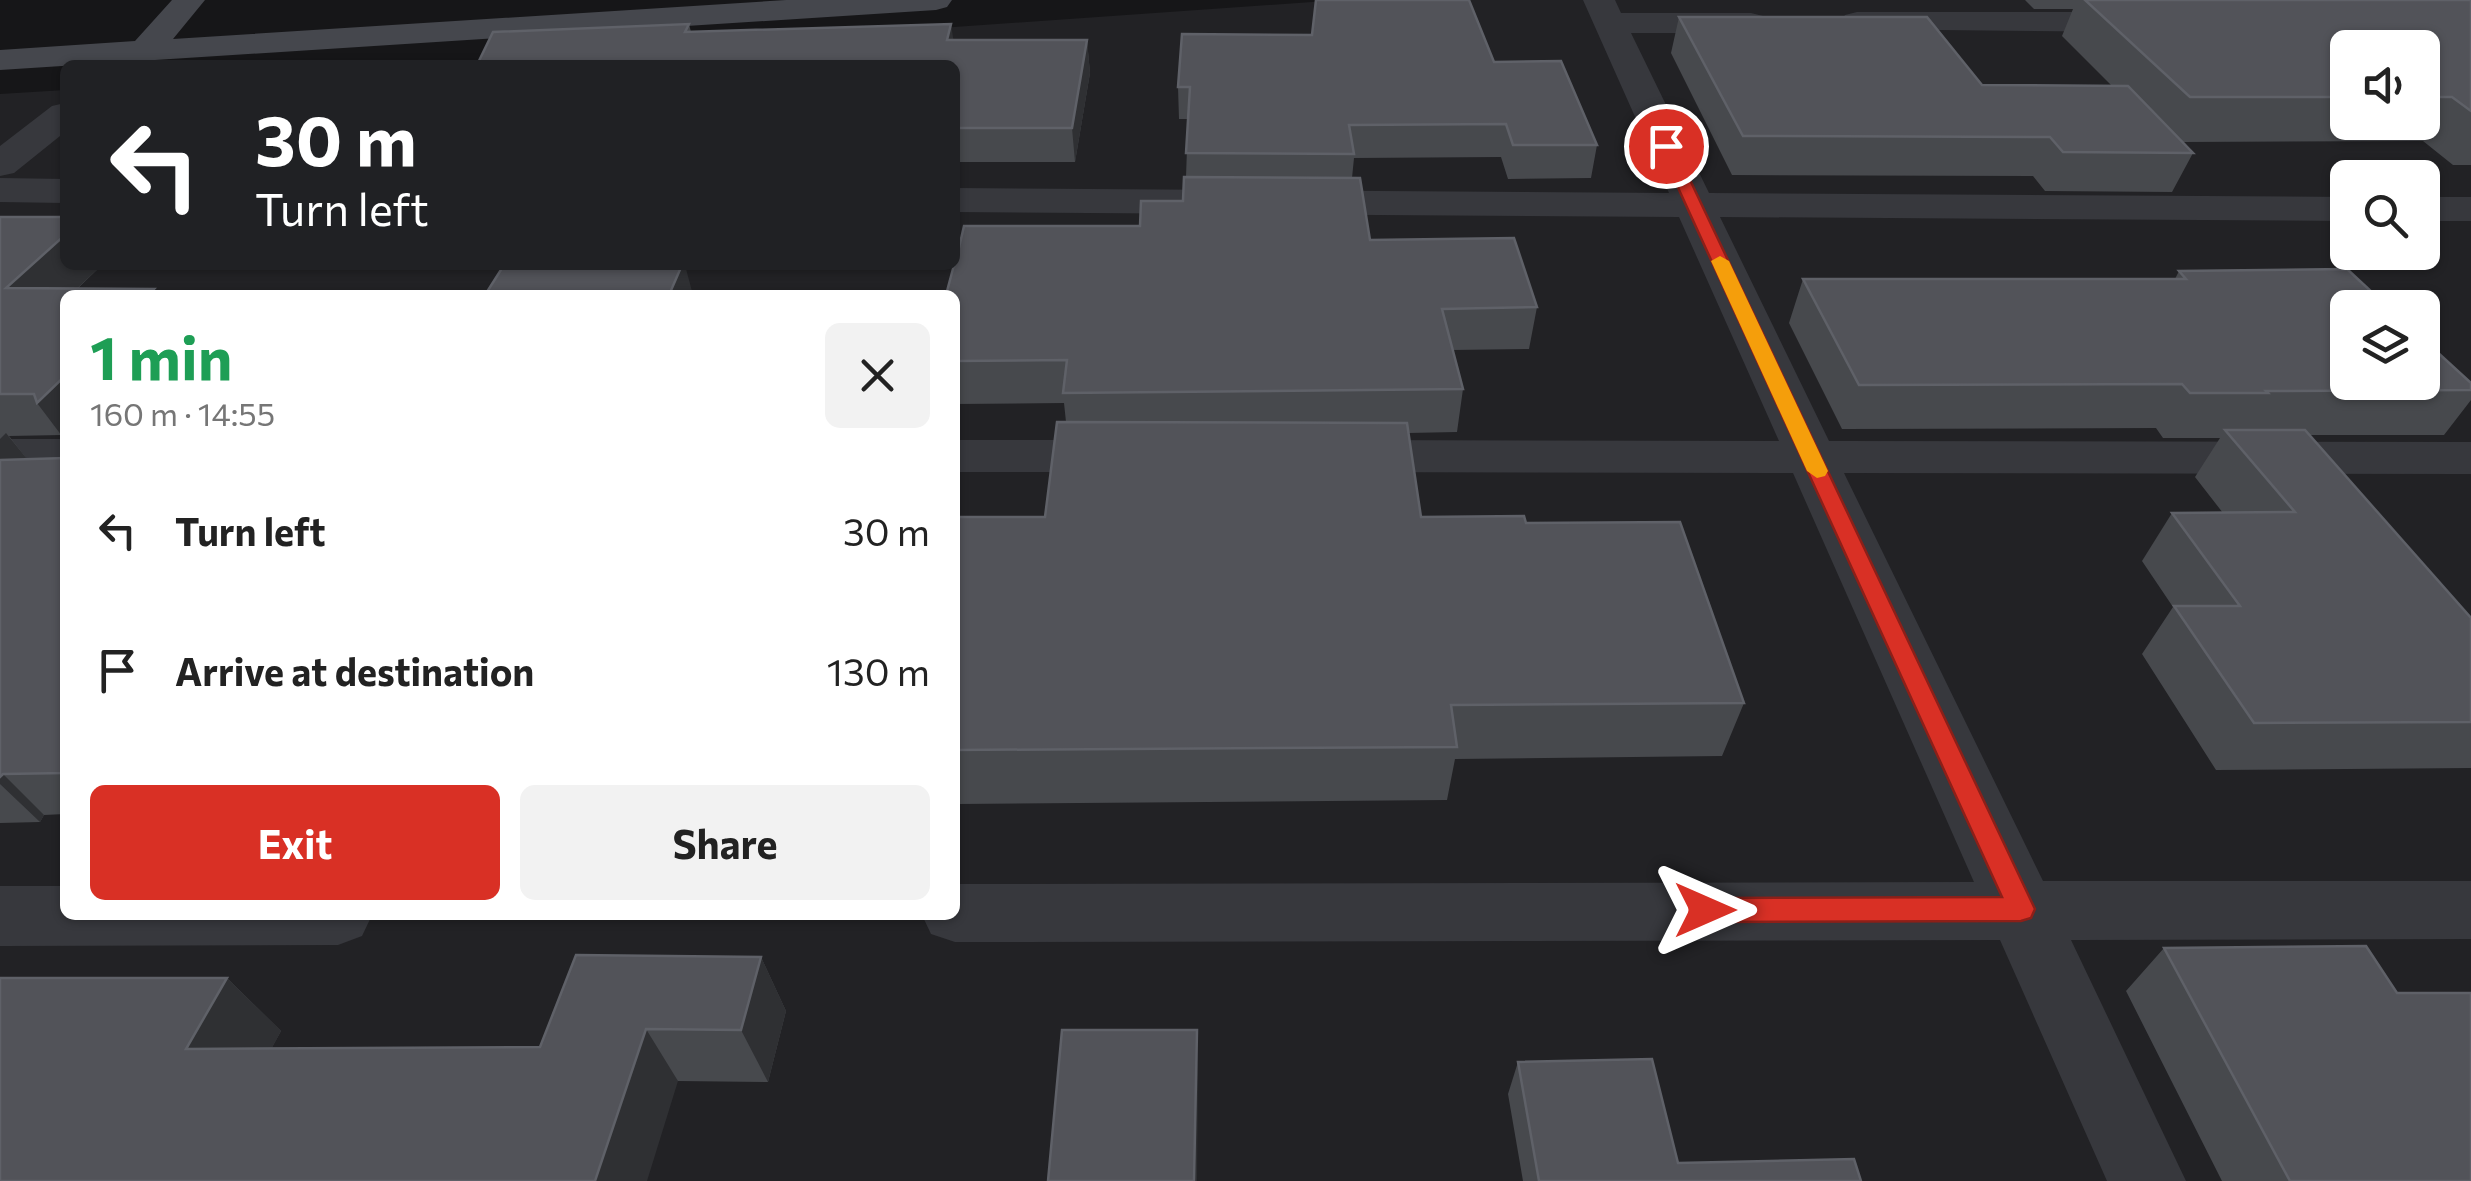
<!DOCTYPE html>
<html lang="en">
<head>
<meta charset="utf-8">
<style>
  :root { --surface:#fff; --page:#f2f2f2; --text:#222; --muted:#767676; --accent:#d93025 }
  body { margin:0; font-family:Commissioner,sans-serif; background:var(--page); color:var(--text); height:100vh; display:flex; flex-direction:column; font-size:38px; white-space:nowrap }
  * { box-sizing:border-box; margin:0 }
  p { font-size:32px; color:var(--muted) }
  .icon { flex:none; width:55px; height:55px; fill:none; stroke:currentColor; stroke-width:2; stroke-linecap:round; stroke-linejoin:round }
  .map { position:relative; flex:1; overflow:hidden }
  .details { position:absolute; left:60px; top:290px; width:900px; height:630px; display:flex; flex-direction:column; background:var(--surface); border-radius:15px; box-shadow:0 2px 8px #0004 }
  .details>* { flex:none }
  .hud { position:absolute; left:60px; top:60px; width:900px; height:210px; border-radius:15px; box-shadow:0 2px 8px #0004; background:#202124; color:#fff; overflow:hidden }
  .controls { position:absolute; left:2330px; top:30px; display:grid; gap:20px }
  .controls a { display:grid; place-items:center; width:110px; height:110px; border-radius:15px; background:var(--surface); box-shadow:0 2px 8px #0004; font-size:50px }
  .pin { position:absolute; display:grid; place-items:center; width:85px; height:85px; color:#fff; margin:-42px; border:5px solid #fff; border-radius:50%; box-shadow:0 2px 10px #0007 }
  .me { position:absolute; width:110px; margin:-55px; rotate:90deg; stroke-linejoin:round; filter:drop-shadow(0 0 8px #0008) }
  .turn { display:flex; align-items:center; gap:35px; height:210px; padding:0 30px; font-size:45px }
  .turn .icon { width:130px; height:130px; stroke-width:2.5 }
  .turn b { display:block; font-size:70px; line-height:85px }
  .round { display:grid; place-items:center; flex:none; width:105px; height:105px; border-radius:15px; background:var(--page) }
  .summary { display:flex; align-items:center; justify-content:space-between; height:170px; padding:0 30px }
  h1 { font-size:60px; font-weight:700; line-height:75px; color:#1e9e55 }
  .action { display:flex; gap:20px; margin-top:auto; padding:20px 30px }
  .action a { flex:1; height:115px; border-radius:15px; background:var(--accent); color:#fff; font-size:40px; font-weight:700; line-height:115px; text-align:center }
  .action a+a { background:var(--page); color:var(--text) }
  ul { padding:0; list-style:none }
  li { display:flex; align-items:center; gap:30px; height:140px; padding:0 30px }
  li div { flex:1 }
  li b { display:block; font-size:38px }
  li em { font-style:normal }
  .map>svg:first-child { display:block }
  .built { fill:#222225; fill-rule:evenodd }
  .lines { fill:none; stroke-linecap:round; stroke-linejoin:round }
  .street { fill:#37383d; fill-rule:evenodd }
  .secondary { fill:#45474d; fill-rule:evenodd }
  .wall { fill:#47494d; fill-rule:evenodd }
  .shaded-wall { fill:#2f3033 }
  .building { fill:#525359; stroke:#5f6168; stroke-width:2.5 }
  .route { fill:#d93025; stroke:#8d1f18; stroke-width:2.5 }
  .slow { fill:#f59e0b }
</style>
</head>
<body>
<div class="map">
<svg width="2471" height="1181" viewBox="0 0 2471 1181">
  <rect width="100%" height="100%" fill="#161618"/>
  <path class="built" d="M1340,0h1131v1181h-2471v-1087l65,-4v175h890v-200h-541zM2348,48h74v74h-74zM2348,178h74v74h-74zM65,295h890v620h-890zM2348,308h74v74h-74z"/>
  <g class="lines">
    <path class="street" d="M1583,0h32l6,13h130l12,3 4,7 -4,7 -12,3h-120l78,160 639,4v24l-628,-4 109,224 642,1v32l-627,-1 199,408h428v58l-400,1 115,241h-79l-107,-241 -1045,2 -24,-8 -9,-19h33v-31l1019,-2 -181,-409 -455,-1 -18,-5 -7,-11 7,-11 18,-5 441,1 -100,-224 -724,-5v-24l714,5z
      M1857,12h284l12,3 4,7 -4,7 -12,3 -296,-3 -4,-7 4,-7z
      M65,103v29l-51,41 -14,3v-30l52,-40z
      M0,178l65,1v24l-65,-1z
      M2422,197h49v24h-49z
      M0,439h65v32h-65z
      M955,440h172l18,5 7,11 -7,11 -18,5h-172z
      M0,886h65v29h307l-10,21 -24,9 -338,1z"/>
    <path class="secondary" d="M172,0h33l-32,39 613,-39h166l-5,7 -11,3 -936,60v-20l135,-9z"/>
  </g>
  <path class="wall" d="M2025,0h446v165h-18l-30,-24 -241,1 11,11 -21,39 -127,-1 -12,-15 -301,-1 -61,-122 8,-36 303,68 130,1 -50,-50 11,-27h-39zM2348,48h74v74h-74z
    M689,24l2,8 262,8h134l3,33 -15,89h-120v-97h-478z
    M1494,62l103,83 -6,33 -83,1 -7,-22 -147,1 -2,20 18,62 167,67 -8,42 -76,1 10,39 -6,43 -49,1 13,84 105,6 218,180 -22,53 -267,3 -8,41 -489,4 -3,17v-304h90l21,-95 -2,-19 -109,1v-109l185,-69 43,-25 3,-24 2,-58h-9l-1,-32z
    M0,217l102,48 -25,24 -15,146 -53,1 18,23 38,-1v356l-21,1 -4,7 -40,1z
    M2179,271l292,112v17l-27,35h-135l162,183v150l-255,2 -74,-116 31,-47 -31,-46 30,-48h51l-28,-36 25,-39h-57l-7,-10 -314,1 -53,-106 14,-44h372z
    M2164,948l307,233h-249l-96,-190z
    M761,957l25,54 -18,71 -90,-1 -678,100 227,-203 54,53 -10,18 269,-2z
    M1518,1062l160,101 183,18h-338l-15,-87z"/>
  <path class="shaded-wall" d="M951,24l5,33 -9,-17z
    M1087,40l3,33 -15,89 -3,-34z
    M65,235v30h37l-32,30 -64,-7z
    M682,265h3l8,30h-24z
    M65,376v64l-28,-37z
    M6,433l34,42 -40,11v-47z
    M3,774l41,41 -4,7 -40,-38v-7z
    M955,792l3,12 -3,17z
    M761,957l25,54 -18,71 -27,-52z
    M227,978l54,53 -37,69 -58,-51z
    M646,1029l32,52 -31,100h-52z
    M1197,1030l1,44 -1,107h-3z"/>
  <path class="building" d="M1316,0h153l25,62 67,-1 36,84h-84l-7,-21 -157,1 5,29 -168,-1 4,-66h-12l4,-53 130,1z
    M2085,0h386v111l-19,-14h-30v-49h-74v49h-158z
    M1679,17h248l55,68 146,1 65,67 -130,-1 -13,-15 -307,-1z
    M689,24l-4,8 266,-8 -4,16h140l-15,88h-117v-63h-478l16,-33z
    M1184,177l176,1 10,62 144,-2 23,69 -95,2 21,80 -400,4 4,-33 -112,1v-66h-9l8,-30h1l9,-39h176l1,-25h42z
    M0,217h65v18l-59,53 148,1 -6,6h-83v81l-28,27 -3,-9h-34z
    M504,265h178l-13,30h-184z
    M2347,269l42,39h-41v74h74v-44l49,45v7l-205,1 2,2h-78l-8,-9 -323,1 -56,-106h383l-7,-8z
    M1057,422l350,1 14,94 103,-1 2,7 154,-1 64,181 -293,2 6,42 -502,3v-233h90z
    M2225,430h80l166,188v104l-217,1 -80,-117h66l-68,-93 123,-1z
    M65,458v315l-62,1 -3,3v-317z
    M2366,946l31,47h74v188h-181l-126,-233z
    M576,955l185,2 -20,73 -95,-1 -51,152h-595v-203h227l-41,71 354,-2z
    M1062,1030h135l-3,151h-146z
    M1652,1059l26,104 176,-4 7,22h-322l-21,-119z"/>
  <path class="route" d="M1661,143l13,3 361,763 -4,9 -10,3 -316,1 -10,-3 -4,-9 4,-8 10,-4 297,-1 -343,-751z"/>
  <path class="slow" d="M1720,256l9,5 99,210 -3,5 -8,2 -10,-7 -96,-210z"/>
</svg>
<div class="controls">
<a><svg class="icon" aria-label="sound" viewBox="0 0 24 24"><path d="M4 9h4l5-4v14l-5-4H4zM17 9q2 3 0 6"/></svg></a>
<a><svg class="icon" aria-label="search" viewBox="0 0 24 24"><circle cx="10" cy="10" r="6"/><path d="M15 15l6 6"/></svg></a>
<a><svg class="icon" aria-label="layers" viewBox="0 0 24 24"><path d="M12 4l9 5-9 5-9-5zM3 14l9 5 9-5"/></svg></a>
</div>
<div class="pin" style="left:1666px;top:146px;background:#d93025"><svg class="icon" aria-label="arrive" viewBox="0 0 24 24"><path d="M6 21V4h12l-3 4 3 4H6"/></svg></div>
<svg class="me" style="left:1705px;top:910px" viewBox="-20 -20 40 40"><path d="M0-17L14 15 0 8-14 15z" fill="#d93025" stroke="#fff" stroke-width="4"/></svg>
<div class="hud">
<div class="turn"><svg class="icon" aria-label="left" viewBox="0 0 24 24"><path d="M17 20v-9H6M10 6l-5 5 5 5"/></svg><div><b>30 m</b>Turn left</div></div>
</div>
<section class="details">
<div class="summary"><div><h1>1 min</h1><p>160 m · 14:55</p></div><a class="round"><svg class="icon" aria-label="close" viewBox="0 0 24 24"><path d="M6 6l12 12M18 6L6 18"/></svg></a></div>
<ul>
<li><svg class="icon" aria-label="left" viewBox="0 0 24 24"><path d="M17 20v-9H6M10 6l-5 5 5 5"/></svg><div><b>Turn left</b></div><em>30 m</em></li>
<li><svg class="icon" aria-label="arrive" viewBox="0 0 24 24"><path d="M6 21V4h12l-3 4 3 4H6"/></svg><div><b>Arrive at destination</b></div><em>130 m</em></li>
</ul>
<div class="action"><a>Exit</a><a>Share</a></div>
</section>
</div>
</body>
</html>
